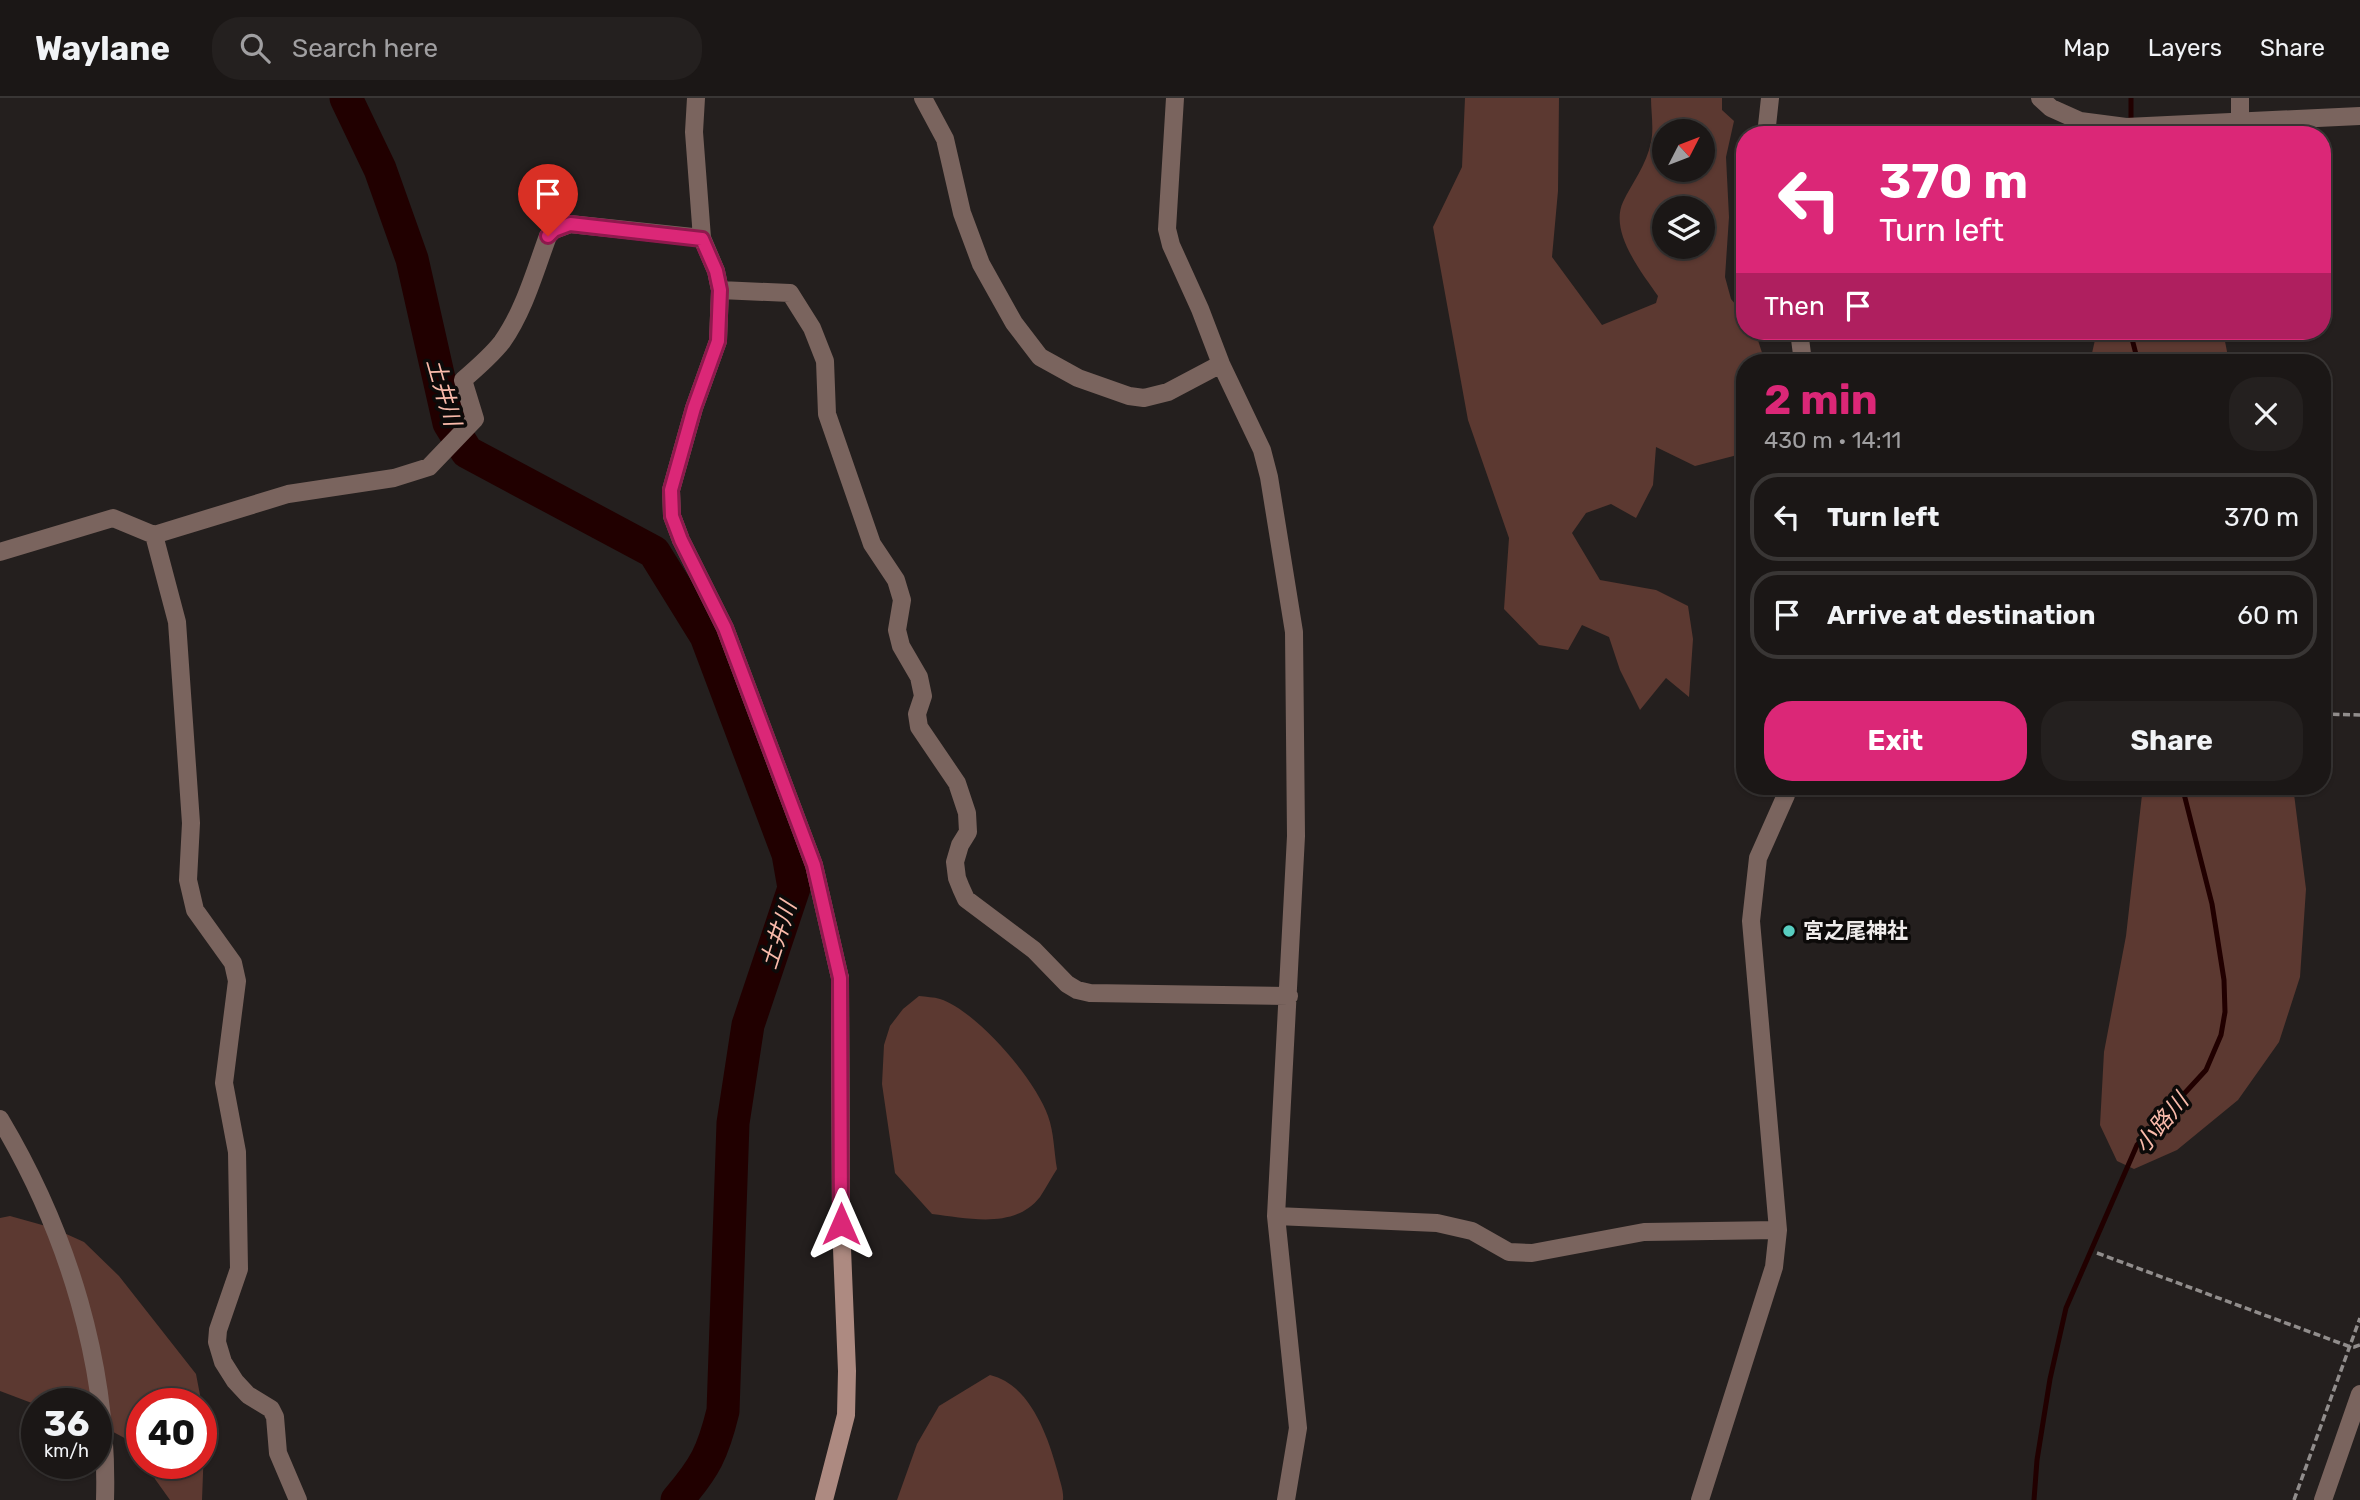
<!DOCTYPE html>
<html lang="en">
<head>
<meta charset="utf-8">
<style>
  :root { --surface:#1b1716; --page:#24201f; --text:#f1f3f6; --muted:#a09fa1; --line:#393635; --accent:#db2777 }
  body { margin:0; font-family:Rubik,"Noto Sans JP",sans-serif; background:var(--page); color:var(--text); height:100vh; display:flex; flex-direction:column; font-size:26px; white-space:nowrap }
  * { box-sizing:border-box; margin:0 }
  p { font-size:23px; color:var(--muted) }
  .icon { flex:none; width:38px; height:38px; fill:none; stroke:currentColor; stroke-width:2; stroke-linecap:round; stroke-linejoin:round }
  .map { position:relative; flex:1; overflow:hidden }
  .panel { position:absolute; left:1736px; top:256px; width:595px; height:441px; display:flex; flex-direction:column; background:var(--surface); border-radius:28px; box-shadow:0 2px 5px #0004,0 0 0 2px var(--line) }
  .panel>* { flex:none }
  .banner { position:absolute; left:1736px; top:28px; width:595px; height:214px; border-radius:28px; box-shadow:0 2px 5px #0004,0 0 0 2px var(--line); background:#db2777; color:#fff; overflow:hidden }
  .needle { width:46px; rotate:48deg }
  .tools { position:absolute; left:1652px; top:21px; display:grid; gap:14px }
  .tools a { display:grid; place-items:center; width:63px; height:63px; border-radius:50%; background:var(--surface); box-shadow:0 2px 5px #0004,0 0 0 2px var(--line); font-size:35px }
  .speed { position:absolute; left:21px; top:1290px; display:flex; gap:14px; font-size:35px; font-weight:700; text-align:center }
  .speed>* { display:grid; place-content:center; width:91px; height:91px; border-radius:50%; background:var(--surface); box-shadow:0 2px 5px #0004,0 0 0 2px var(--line); line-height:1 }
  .speed small { font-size:18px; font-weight:400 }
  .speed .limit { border:10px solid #d22; background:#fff; color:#111 }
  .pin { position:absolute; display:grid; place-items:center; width:60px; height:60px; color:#fff; margin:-72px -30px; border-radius:50% 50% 50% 0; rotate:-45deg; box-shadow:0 0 7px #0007 }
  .pin .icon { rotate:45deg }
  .me { position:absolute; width:77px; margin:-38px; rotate:0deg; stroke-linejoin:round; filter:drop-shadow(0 0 5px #0008) }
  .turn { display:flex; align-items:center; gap:24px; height:147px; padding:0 28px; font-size:32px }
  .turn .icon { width:91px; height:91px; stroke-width:2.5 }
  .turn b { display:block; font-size:49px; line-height:60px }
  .then { display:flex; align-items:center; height:66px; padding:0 28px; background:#0003; gap:14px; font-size:26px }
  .round { display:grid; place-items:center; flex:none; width:74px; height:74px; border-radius:28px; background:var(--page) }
  .headline { display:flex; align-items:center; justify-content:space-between; height:119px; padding:0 28px }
  h1 { font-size:42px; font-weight:700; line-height:52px; color:var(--accent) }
  .button { display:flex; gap:14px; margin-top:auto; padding:14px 28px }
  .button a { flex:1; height:80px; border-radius:28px; background:var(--accent); color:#fff; font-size:28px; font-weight:700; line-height:80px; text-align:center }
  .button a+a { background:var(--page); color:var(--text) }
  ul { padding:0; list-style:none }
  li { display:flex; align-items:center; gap:21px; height:88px; margin:0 14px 10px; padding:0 14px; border:4px solid var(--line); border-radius:28px }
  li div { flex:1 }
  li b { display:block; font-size:26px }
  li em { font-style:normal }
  header { display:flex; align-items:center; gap:42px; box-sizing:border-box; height:98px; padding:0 35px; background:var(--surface); border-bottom:2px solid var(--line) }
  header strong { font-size:33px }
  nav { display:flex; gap:38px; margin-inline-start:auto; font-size:24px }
  .search { width:490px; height:63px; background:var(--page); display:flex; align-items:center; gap:18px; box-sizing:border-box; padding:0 24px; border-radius:28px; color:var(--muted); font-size:26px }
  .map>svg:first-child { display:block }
  .green { fill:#5c3931; fill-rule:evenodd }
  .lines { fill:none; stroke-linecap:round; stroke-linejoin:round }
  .stream { stroke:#210000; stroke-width:5 }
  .river { stroke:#210000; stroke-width:33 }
  .path { stroke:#918d8c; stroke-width:3.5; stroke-dasharray:7 3.5; stroke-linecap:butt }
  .street { stroke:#7a645e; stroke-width:18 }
  .secondary { stroke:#ad8a81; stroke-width:18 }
  .route-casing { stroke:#8e194d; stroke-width:18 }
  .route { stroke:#db2777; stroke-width:12 }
  .poi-dot { fill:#58cec1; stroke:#0c0a09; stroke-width:2.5 }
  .labels { text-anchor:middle; stroke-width:7; stroke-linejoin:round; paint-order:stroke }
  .poi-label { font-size:21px; font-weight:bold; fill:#eeebea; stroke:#0c0a09; text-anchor:start }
  .water-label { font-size:23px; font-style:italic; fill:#f9baaa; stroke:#0c0a09 }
</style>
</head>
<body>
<header>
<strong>Waylane</strong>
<div class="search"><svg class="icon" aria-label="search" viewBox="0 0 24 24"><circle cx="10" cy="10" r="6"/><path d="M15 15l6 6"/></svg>Search here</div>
<nav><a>Map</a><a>Layers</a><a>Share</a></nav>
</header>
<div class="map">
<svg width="2360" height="1402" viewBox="0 0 2360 1402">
  <rect width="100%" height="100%" fill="#241f1e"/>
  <path class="green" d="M1465,0h94l-1,93 -6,66 50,68 54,-22 2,-7c-16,-23 -49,-64 -35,-94 9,-19 24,-38 28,-60 3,-13 0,-30 0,-44h71v12l12,11 -8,36 3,60 -4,60 6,22 14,17v15h10l10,31h-20v91l-50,13 -39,-19 -3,38 -17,33 -25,-14 -25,9 -14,20 28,47 56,10 32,16 5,33 -4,58 -23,-19 -26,32 -20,-40 -11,-33 -27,-12 -14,25 -29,-5 -35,-36 5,-71 -41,-118 -35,-193 29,-60zM1703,33v39h-39v-39zM1703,110v39h-39v-39z
    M2097,233h126l6,31h-139z
    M2143,688h150l13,103 -6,88 -21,65 -41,58 -61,50 -43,19 -17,-8 -17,-36 4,-73 22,-116z
    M919,898c7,1 15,1 21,3 37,12 95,80 108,117 6,16 6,36 9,53 -6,9 -11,19 -17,28 -26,33 -72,21 -108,17l-37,-41 -13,-89 2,-39 6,-19 13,-17z
    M10,1118l43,12 31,14 35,34 77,98 9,47 -3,79h-32l-15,-21 -7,-16h53v-59h-59v50l-12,-13 -26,-14 -8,-23 -59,1 -37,-14v-173z
    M990,1277c41,10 58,62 68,98 2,9 6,18 5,27h-166l20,-56 22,-38z"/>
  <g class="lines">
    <path class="stream" d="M2131,27v-27
      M2130,233l8,31
      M2034,1402l3,-40 13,-81 16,-71 71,-163 69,-75 15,-35 4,-23 -1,-32 -12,-76 -30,-118"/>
    <path class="river" d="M346,0l34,71 32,90 37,164 18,29 187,100 52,84 82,218 6,34 -46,137 -15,98 -10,288c-10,41 -18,57 -46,89"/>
    <path class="path" d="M2322,616l38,1
      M2097,1155l251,93 6,1 6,-2
      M2294,1402l66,-182"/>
    <path class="street" d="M696,0l-2,34 8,106 14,33 4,19 -2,51 -24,67 -23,82 1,26 9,24 44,88 89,237 26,113
      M923,0l22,41 17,74 19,51 33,59 26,34 38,21 51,18 15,2 24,-6 53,-28
      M1175,0l-8,131 4,16 29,64 21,55 41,86 7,27 25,155 2,204 -20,380 22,212 -12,72
      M2040,0l11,10 29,13 46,6 234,-11
      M2240,24v-24
      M1766,37l4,-37
      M720,192l70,3 22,35 13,33 2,53 45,130 24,36 6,20 -5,30 4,16 18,31 4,19 -6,18 2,13 38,56 10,30 1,19 -8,13 -5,17 2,16 4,10 5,11 68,51 33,34 10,6 13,3 199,3
      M1799,233l4,31
      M154,437l23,87 14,201 -3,57 7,30 38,53 4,18 -13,102 13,69 2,117 -21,61 -1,12 6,20 12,19 13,14 23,14 4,8 3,36 20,47
      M0,454l113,-34 41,17 134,-41 106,-16 35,-11 46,-48 -12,-39c14,-12 28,-24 39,-38 22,-31 33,-71 46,-106l6,-6 16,-6 132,14
      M0,1021c68,114 109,247 105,381
      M1276,1118l161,7 35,8 37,21 23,1 112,-21 134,-2
      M1700,1402l74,-233 4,-37 -27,-309 7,-63 28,-63 1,-9
      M2323,1402l37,-106"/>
    <path class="secondary" d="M824,1402l22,-85 1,-44 -6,-147 -1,-246"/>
  </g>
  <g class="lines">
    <defs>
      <path id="route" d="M548,138l6,-6 16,-6 132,15 14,32 4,19 -2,51 -24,67 -23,82 1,26 9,24 44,88 89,237 26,113 1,246"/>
    </defs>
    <use href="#route" class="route-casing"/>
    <use href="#route" class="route"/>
  </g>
  <circle class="poi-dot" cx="1789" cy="833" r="7"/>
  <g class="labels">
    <g class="poi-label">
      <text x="1803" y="840">宮之尾神社</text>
    </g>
    <g class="water-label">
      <text transform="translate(444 294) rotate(74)" y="8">土井川</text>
      <text transform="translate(778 837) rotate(-72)" y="8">土井川</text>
      <text transform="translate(2161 1025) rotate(-50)" y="8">小路川</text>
    </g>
  </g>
</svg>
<div class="tools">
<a><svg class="needle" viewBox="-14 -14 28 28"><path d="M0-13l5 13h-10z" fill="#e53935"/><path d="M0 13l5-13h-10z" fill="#a09fa1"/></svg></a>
<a><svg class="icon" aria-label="layers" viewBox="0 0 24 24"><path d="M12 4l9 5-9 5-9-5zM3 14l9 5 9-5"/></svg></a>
</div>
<div class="speed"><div>36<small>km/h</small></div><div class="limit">40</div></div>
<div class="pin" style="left:548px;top:138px;background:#d93025"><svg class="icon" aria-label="arrive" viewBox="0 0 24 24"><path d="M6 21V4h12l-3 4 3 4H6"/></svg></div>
<svg class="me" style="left:841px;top:1126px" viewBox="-20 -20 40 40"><path d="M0-17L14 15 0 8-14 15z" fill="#db2777" stroke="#fff" stroke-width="4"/></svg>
<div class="banner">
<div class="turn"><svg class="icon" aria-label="left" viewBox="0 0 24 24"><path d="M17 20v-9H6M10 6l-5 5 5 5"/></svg><div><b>370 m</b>Turn left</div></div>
<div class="then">Then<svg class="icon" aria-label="arrive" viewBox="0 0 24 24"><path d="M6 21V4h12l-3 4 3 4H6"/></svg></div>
</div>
<section class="panel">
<div class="headline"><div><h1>2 min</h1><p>430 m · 14:11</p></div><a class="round"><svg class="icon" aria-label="close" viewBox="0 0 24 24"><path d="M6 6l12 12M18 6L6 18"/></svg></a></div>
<ul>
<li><svg class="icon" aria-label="left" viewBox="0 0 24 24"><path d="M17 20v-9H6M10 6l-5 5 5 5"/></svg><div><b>Turn left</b></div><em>370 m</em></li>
<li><svg class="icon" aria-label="arrive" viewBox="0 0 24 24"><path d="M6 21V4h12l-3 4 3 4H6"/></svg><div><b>Arrive at destination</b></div><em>60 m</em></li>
</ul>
<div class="button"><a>Exit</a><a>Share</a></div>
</section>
</div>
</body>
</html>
